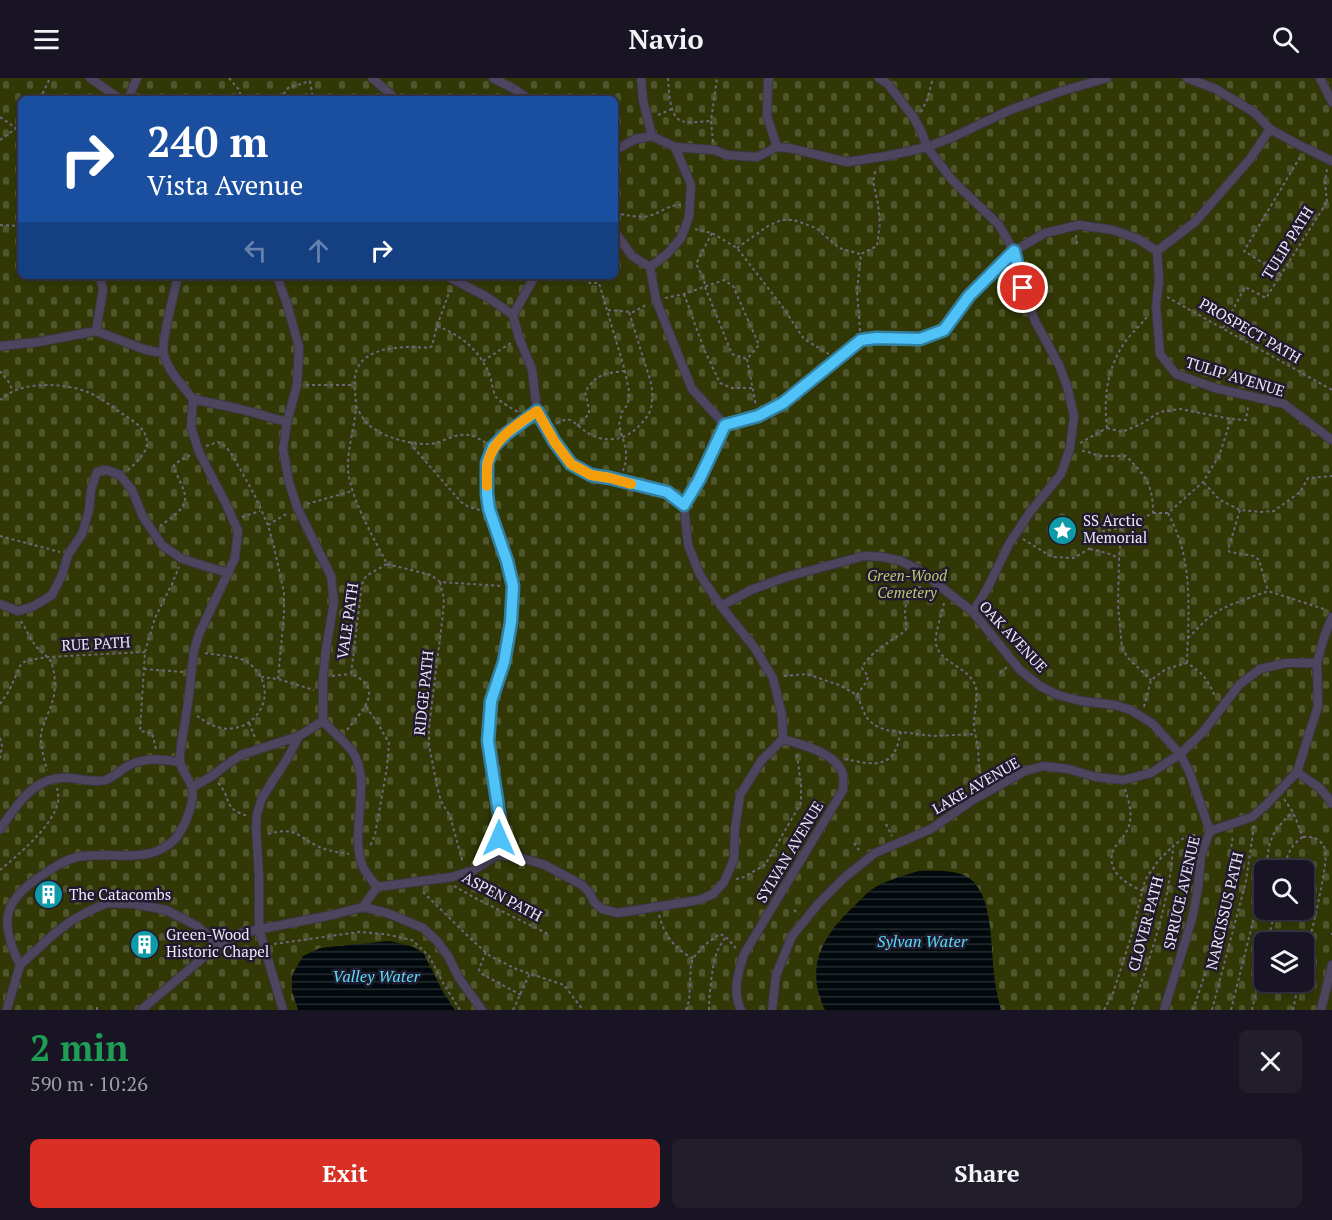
<!DOCTYPE html>
<html lang="en">
<head>
<meta charset="utf-8">
<style>
  :root { --surface:#191423; --page:#221d2b; --text:#f1f3f6; --muted:#9f9ea6; --line:#373341; --accent:#d93025 }
  body { margin:0; font-family:"PT Serif",serif; background:var(--page); color:var(--text); height:100vh; display:flex; flex-direction:column; font-size:22px; white-space:nowrap }
  * { box-sizing:border-box; margin:0 }
  p { font-size:20px; color:var(--muted) }
  .icon { flex:none; width:33px; height:33px; fill:none; stroke:currentColor; stroke-width:2; stroke-linecap:round; stroke-linejoin:round }
  .map { position:relative; height:932px; overflow:hidden }
  .panel { display:flex; flex-direction:column; background:var(--surface); flex:1 }
  .panel>* { flex:none }
  .hud { position:absolute; left:18px; top:18px; width:600px; height:183px; border-radius:9px; box-shadow:0 3px 9px #0003,0 0 0 2px var(--line); background:#1a4fa0; color:#fff; overflow:hidden }
  .buttons { position:absolute; left:1254px; top:782px; display:grid; gap:12px }
  .buttons a { display:grid; place-items:center; width:60px; height:60px; border-radius:9px; background:var(--surface); box-shadow:0 3px 9px #0003,0 0 0 2px var(--line); font-size:30px }
  .pin { position:absolute; display:grid; place-items:center; width:51px; height:51px; color:#fff; margin:-26px; border:3px solid #fff; border-radius:50%; box-shadow:0 2px 6px #0007 }
  .me { position:absolute; width:66px; margin:-33px; rotate:0deg; stroke-linejoin:round; filter:drop-shadow(0 0 4px #0008) }
  .turn { display:flex; align-items:center; gap:21px; height:126px; padding:0 30px; font-size:27px }
  .turn .icon { width:78px; height:78px; stroke-width:2.5 }
  .turn b { display:block; font-size:42px; line-height:51px }
  .lanes { display:flex; align-items:center; height:57px; padding:0 30px; background:#0003; justify-content:center; gap:30px; direction:ltr }
  .lanes .off { opacity:.35 }
  .round { display:grid; place-items:center; flex:none; width:63px; height:63px; border-radius:9px; background:var(--page) }
  .head { display:flex; align-items:center; justify-content:space-between; height:102px; padding:0 30px }
  h1 { font-size:36px; font-weight:700; line-height:45px; color:#1e9e55 }
  .button { display:flex; gap:12px; margin-top:auto; padding:12px 30px }
  .button a { flex:1; height:69px; border-radius:9px; background:var(--accent); color:#fff; font-size:24px; font-weight:700; line-height:69px; text-align:center }
  .button a+a { background:var(--page); color:var(--text) }
  header { display:flex; justify-content:space-between; align-items:center; height:78px; padding:0 30px; background:var(--surface); font-size:27px; font-weight:700 }
  .map>svg:first-child { display:block }
  .cemetery { fill:url(#cemetery-stones); fill-rule:evenodd }
  .water { fill:url(#water-rules) }
  .lines { fill:none; stroke-linecap:round; stroke-linejoin:round }
  .lane-casing { stroke:#3c3748; stroke-width:10 }
  .path { stroke:#6d677a; stroke-width:2; stroke-dasharray:3 3; stroke-linecap:butt }
  .lane { stroke:#4c455d; stroke-width:8 }
  .route-casing { stroke:#337fa1; stroke-width:15 }
  .route { stroke:#4fc3f7; stroke-width:10 }
  .slow { stroke:#f59e0b; stroke-width:10 }
  .labels { text-anchor:middle; stroke-width:5; stroke-linejoin:round; paint-order:stroke }
  .street-label { font-size:15px; fill:#ece8f7; stroke:#211a2f }
  .poi-label { font-size:15px; fill:#ece8f7; stroke:#211a2f; text-anchor:start }
  .park-label { font-size:15px; font-style:italic; fill:#bacb6d; stroke:#211a2f }
  .water-label { font-size:16px; font-style:italic; fill:#56ddf7; stroke:#211a2f }
</style>
</head>
<body>
<header><svg class="icon" aria-label="menu" viewBox="0 0 24 24"><path d="M4 6h16M4 12h16M4 18h16"/></svg>Navio<svg class="icon" aria-label="search" viewBox="0 0 24 24"><circle cx="10" cy="10" r="6"/><path d="M15 15l6 6"/></svg></header>
<div class="map">
<svg width="1332" height="932" viewBox="0 0 1332 932">
  <defs>
    <pattern id="cemetery-stones" width="16" height="16" patternUnits="userSpaceOnUse" patternTransform="scale(1.5)"><rect width="16" height="16" fill="#313805"/><path d="M2 7V4a2 2 0 0 1 4 0v3zM10 15v-3a2 2 0 0 1 4 0v3z" fill="#4f552a"/></pattern>
    <pattern id="water-rules" width="6" height="5" patternUnits="userSpaceOnUse" patternTransform="scale(1.5)"><rect width="6" height="5" fill="#01090c"/><path d="M0 2.5h6" fill="none" stroke="#262d30"/></pattern>
  </defs>
  <rect width="100%" height="100%" fill="#211a2f"/>
  <path class="cemetery" d="M0,0h1332v932h-1332zM21,21h594v177h-594zM1264,792h40v39h-40zM1264,864h40v39h-40z"/>
  <path class="water" d="M919,793c16,0 36,-2 50,7 24,16 22,70 25,96 1,12 4,24 7,36h-176c-20,-41 -4,-72 26,-101 7,-6 13,-14 20,-19 15,-10 31,-14 48,-19z
    M390,863l24,6 10,7 19,38 12,18h-157l-6,-19v-16l11,-19 17,-8z"/>
  <g class="lines">
    <defs>
      <path id="lane" d="M90,0l30,21
        M372,0l24,21
        M493,0l23,12 12,9
        M641,0l2,22 9,36 23,11 16,38 -2,32 -8,21 -14,16 -17,13
        M769,0l-1,3 -1,35 10,31 12,1 58,14 40,-6 40,-9 26,-10 57,-27 52,-19 45,-13
        M879,0l9,6 26,34 8,15 5,14 26,34 46,44 15,26 9,37 12,33 24,44 8,21 7,30 -4,32 -9,26 -31,38 -21,32 -21,43 -15,25
        M1187,0l29,11 39,24 15,16 27,15 35,17
        M1320,0l12,24
        M128,21l9,-21
        M675,69l39,3 13,5 30,2 20,-10
        M615,72l21,-11 16,-3
        M615,154l17,24 18,11 6,33 36,89 33,36
        M1157,173l2,29 -3,26 4,48 16,20 39,14 69,16 48,36
        M274,198l4,3 9,25 12,43 -2,38 -10,37 -4,27 6,33 8,25 34,69 3,26 -8,47 -3,28v44l-24,15 -12,23 -13,20 -12,19 -5,16 -1,13 3,49v53l24,81
        M447,198l40,21 26,18
        M535,198l-22,39 6,23 13,31 5,42 17,30 17,22 19,12 20,3 57,14 17,13
        M96,253l7,-41 -3,-14
        M0,268l38,-4 58,-11 50,19 16,3
        M193,321l47,10 47,13
        M0,526l18,7 16,-5 18,-11 10,-20 6,-20 14,-21 7,-24 2,-20 6,-18 10,-2 13,5 12,15 11,27 19,28 20,14 46,14
        M721,528l30,-16 35,-13 78,-21 19,1 18,4 18,9 54,42 47,58 20,16 18,9 23,6 34,4 16,5 22,14 27,30 9,17 21,60
        M323,643c8,9 22,21 29,30 22,30 -5,85 12,118 3,6 9,12 13,18
        M1297,694l24,17 11,14
        M193,709l19,-11 14,-11 15,-10 58,-19
        M0,751c18,-25 35,-55 70,-51 12,1 25,5 36,2 7,-3 14,-9 20,-13 17,-10 35,-8 53,-5
        M497,777l3,-35 -12,-79 3,-40 13,-39 7,-40 2,-36 -6,-25 -18,-52 -2,-16v-30l6,-16 13,-13 31,-23
        M363,829l24,6 36,15 14,13 11,15 11,22 23,32
        M20,887c-20,-41 -19,-63 21,-89 12,-8 23,-16 36,-19 32,-7 71,9 97,-17 10,-10 23,-42 17,-55 -3,-8 -11,-16 -11,-25 -1,-11 5,-33 6,-45 4,-21 5,-43 8,-64l5,-17 36,-76 3,-27 -11,-25 -28,-54 -8,-25 2,-28c-11,-14 -24,-27 -29,-44 -4,-10 11,-65 14,-79
        M7,931l13,-44 34,-31 17,-13 16,-9 20,-9 27,1 32,6 31,16 21,19
        M141,932l77,-65 23,-12 91,-18 31,-8 14,-20 75,-10 22,-7 23,-15 21,2 27,8 37,20 7,7 5,10 8,7 16,4 81,-13 14,-6 11,-12 10,-23 1,-30 5,-34 21,-34 22,-22 -1,-24 -9,-37 -19,-31 -33,-41 -21,-31 -12,-30 -4,-40 15,-25 26,-55 33,-10 25,-12 78,-63 15,-2 44,1 24,-8 25,-35 26,-28 19,-17 31,-18 34,-8 34,5 25,9 19,12 38,-29 55,-63 20,-30
        M741,932c-9,-19 -3,-37 3,-56l99,-164c0,-5 1,-10 0,-15 -5,-22 -41,-30 -60,-36
        M772,932l4,-35 16,-39 27,-33 26,-26 30,-24 56,-24 42,-29 52,-29 19,-5 24,3 28,8 27,3 28,-7 29,-19 22,-21 38,-49 20,-15 26,-6h31
        M1164,932l28,-91 6,-31 3,-33 9,-24 42,-14 14,-12 31,-33 21,-66 -1,-43 7,-26 8,-20
        M1321,932l11,-45"/>
    </defs>
    <use href="#lane" class="lane-casing"/>
    <path class="path" d="M229,0l11,13v8
      M668,0c1,12 1,40 14,43 8,3 21,0 29,0
      M310,3l3,18
      M40,21l10,-21
      M280,21l8,-11 22,-7
      M921,34l6,-12 6,-22
      M658,37l14,-6
      M0,39l16,11
      M0,62l21,-15
      M713,64l-2,-21 6,-43
      M1327,124l-2,-20 2,-13
      M615,135c12,2 22,5 34,3 11,-3 21,-12 32,-11
      M0,147l21,1
      M695,151l17,4 25,15 45,58 22,33 25,15
      M712,155l-16,31 8,15 1,8 27,67 15,5
      M1076,157l1,9
      M737,170l31,-22 13,-6h13l22,8 23,20 21,6
      M1281,196l-37,-23 56,-94
      M578,198l12,7h9l26,88 4,20 -1,13 -6,8 -3,13 7,24v12l-3,10
      M684,216l20,55 16,34 12,5h20
      M1167,219l165,93
      M665,220l19,-4 40,-14 9,6 26,59 -12,14
      M608,232l25,2 15,-8
      M437,248c23,9 40,22 51,45 4,7 4,20 8,26 4,5 18,13 24,16
      M1223,250l22,-41 21,11 61,-96
      M860,253l-3,-40 4,-37 16,-8 3,-23 -2,-19 -5,-23 3,-13
      M747,281l9,47
      M483,283l28,-18
      M0,293l8,10 5,10
      M306,307h48
      M0,322c5,-3 10,-8 16,-10 22,-8 52,-6 74,3 11,5 21,13 31,20 11,7 27,16 26,31 -1,10 -12,20 -19,26
      M356,328c4,7 7,14 13,19 14,13 49,22 67,18 10,-3 22,-10 32,-8 6,0 12,5 17,7
      M557,345l10,-4c12,4 17,15 32,19 15,3 26,1 38,-10 7,-7 15,-15 15,-27 2,-13 -4,-28 -8,-40 -5,-17 -10,-33 -15,-49
      M577,348l12,-12v-5l-4,-17c11,-18 20,-19 40,-21
      M1107,350c-3,-28 -1,-53 13,-78 6,-12 18,-22 27,-33
      M1107,350l15,4 19,-8 19,-12 20,-3 51,10
      M411,364l2,5 48,55 8,5 11,3
      M1080,365l27,-15
      M206,368l12,-4 7,4 6,7 23,41 14,31 6,22 10,46v21l-6,65
      M1204,405l16,17 20,10 21,2 13,-1 26,-19 8,-14 24,-2
      M307,426l45,-13
      M1240,432l-12,40 2,2 24,4 5,4 9,31
      M1153,435h15l35,-31 16,-26 12,-37 15,1 2,-13
      M1168,435c7,14 13,28 16,44 7,34 4,71 3,106
      M242,439l18,-6
      M268,447l20,-12
      M160,448c9,-7 27,-17 25,-30 -1,-9 -8,-19 -11,-28v-3l8,-6 9,-4
      M1122,450l-3,30 -1,47 4,43 6,10 23,22
      M0,458l60,16
      M1023,461l29,18 22,1 15,-9 8,-14 6,-4 19,-3 31,-15c0,-28 -7,-37 -27,-57h-27l-11,-4 -9,-2
      M1090,471l17,4 12,5
      M387,486l44,11 9,7 63,4
      M440,504l4,17 -1,15 -14,113v18l8,41 4,15 9,15 13,47
      M944,525c-2,11 -10,32 -8,41 4,20 35,23 40,44 2,11 -1,21 -2,32 -1,9 3,19 4,28 1,12 0,25 5,37
      M21,543c5,8 9,17 14,24 4,6 12,10 16,17 5,12 5,29 1,41 -3,10 -9,20 -11,31 -1,12 3,24 6,36
      M1188,560l18,-18 12,-9 12,-6 38,-14 59,19
      M144,591l39,3
      M1000,595l7,-6
      M332,598l18,-2
      M784,598l23,-2 32,11 18,10 9,22 8,8 12,5 15,2
      M261,599l17,2 36,11
      M857,617l10,-14 1,-5 -6,-8c5,-13 30,-28 42,-36l3,-4c-4,-22 -3,-29 16,-43
      M0,626l9,-13 12,-27 5,-3 21,-4 98,-5
      M366,629l11,15 12,21 -2,24 -12,68 -4,9 -4,2
      M1144,629l7,-27 15,-11 21,-6c16,10 21,17 28,34
      M197,638c6,4 13,9 20,11 33,10 63,-27 39,-57 -3,-3 -6,-7 -10,-9 -10,-5 -30,-6 -41,-8
      M249,645l7,17
      M347,652c15,-19 39,-42 4,-56l11,-90 4,-8 21,-12c-13,-26 -39,-69 -39,-98 0,-20 7,-40 8,-60 0,-13 -4,-24 1,-37 10,-24 51,-23 72,-21l3,-2 5,-20 13,-36
      M0,660l2,8 -2,13
      M156,671l-4,-16 -12,-2 5,-79 10,-34 17,-34 7,-17
      M845,681c17,3 40,11 50,-8 3,-5 4,-13 6,-19l32,4 43,-2
      M218,705c15,16 3,25 30,33
      M1125,711c3,10 7,22 5,32 -1,14 -16,23 -18,33 -4,19 16,31 31,37
      M1284,721l9,13 10,25
      M886,746l6,12
      M268,756c28,-7 26,0 49,12 10,5 21,6 32,8
      M1303,759c10,-1 18,2 22,12 5,12 -17,96 -21,114
      M854,765l7,10
      M0,792c17,-14 54,-45 58,-68 1,-5 0,-9 -1,-14
      M1266,792c3,-30 4,-37 27,-58
      M1284,792c3,-14 6,-25 19,-33
      M736,801l6,-1 23,-13 36,-62v-19l-4,-29
      M454,808l21,12 73,36
      M423,814l47,46 20,18 26,13 48,16 19,25
      M794,832l5,4
      M659,837c5,19 16,35 34,43
      M1331,856h1
      M1268,864l7,-33
      M274,866l85,-12 26,2 27,6 17,16 14,27 17,27
      M486,874l-7,17 1,4 41,22
      M97,929v3
      M513,932l17,-37
      M686,932l3,-9 2,-37 2,-6 13,-14 14,-10 6,3 10,11
      M709,932c0,-10 1,-19 2,-29 3,-18 3,-29 15,-44
      M1104,932l9,-17 18,-56 14,-57 13,-19 15,-15
      M1132,932c18,-54 38,-107 41,-164l12,-9 13,-3
      M1193,932l12,-36 20,-81 8,-58
      M1212,932l34,-129 8,-55
      M1231,932l33,-133
      M1252,932l12,-54
      M1293,932l6,-29"/>
    <use href="#lane" class="lane"/>
  </g>
  <g class="lines">
    <defs>
      <path id="route" d="M499,760l1,-18 -12,-79 3,-40 13,-39 7,-40 2,-36 -6,-25 -18,-52 -2,-15v-31l6,-16 13,-13 31,-23 17,30 17,23 20,11 19,3 57,14 17,13 15,-25 26,-55 33,-9 25,-13 78,-63 15,-2 44,1 24,-9 25,-34 45,-45 9,37"/>
    </defs>
    <use href="#route" class="route-casing"/>
    <use href="#route" class="route"/>
    <path class="slow" d="M487,408c0,-7 -1,-16 1,-24 6,-24 29,-37 49,-51l17,30 17,23 20,11 19,3 21,6"/>
  </g>
  <defs>
    <symbol id="sight-disc" viewBox="-11 -11 22 22"><circle r="9.5" fill="#0f9aa8" stroke="#211a2f"/><path d="M0-6L1.8-2.2L6-1.7L2.9 1.2L3.7 5.4L0 3.3L-3.7 5.4L-2.9 1.2L-6-1.7L-1.8-2.2Z" fill="#fff"/></symbol>
    <symbol id="building-disc" viewBox="-11 -11 22 22"><circle r="9.5" fill="#0f9aa8" stroke="#211a2f"/><path d="M-4-6H4V6H1V3H-1V6H-4ZM-2.5-4.3h1.7v1.8h-1.7ZM.8-4.3h1.7v1.8H.8ZM-2.5-1h1.7V.8h-1.7ZM.8-1h1.7V.8H.8Z" fill="#fff"/></symbol>
  </defs>
  <g fill-rule="evenodd">
    <use href="#sight-disc" x="1046" y="436" width="33" height="33"/>
    <use href="#building-disc" x="32" y="800" width="33" height="33"/>
    <use href="#building-disc" x="128" y="850" width="33" height="33"/>
  </g>
  <g class="labels">
    <g class="street-label">
      <text transform="translate(1288 165) rotate(-58)" y="5">TULIP PATH</text>
      <text transform="translate(1250 253) rotate(30)" y="5">PROSPECT PATH</text>
      <text transform="translate(1235 299) rotate(17)" y="5">TULIP AVENUE</text>
      <text transform="translate(348 543) rotate(-82)" y="5">VALE PATH</text>
      <text transform="translate(1013 559) rotate(47)" y="5">OAK AVENUE</text>
      <text transform="translate(96 566) rotate(-3)" y="5">RUE PATH</text>
      <text transform="translate(424 615) rotate(-84)" y="5">RIDGE PATH</text>
      <text transform="translate(976 708) rotate(-30)" y="5">LAKE AVENUE</text>
      <text transform="translate(790 774) rotate(-59)" y="5">SYLVAN AVENUE</text>
      <text transform="translate(1182 815) rotate(-77)" y="5">SPRUCE AVENUE</text>
      <text transform="translate(502 819) rotate(28)" y="5">ASPEN PATH</text>
      <text transform="translate(1225 833) rotate(-77)" y="5">NARCISSUS PATH</text>
      <text transform="translate(1146 846) rotate(-75)" y="5">CLOVER PATH</text>
    </g>
    <g class="poi-label">
      <text x="1083" y="448">SS Arctic<tspan x="1083" dy="17">Memorial</tspan></text>
      <text x="69" y="822">The Catacombs</text>
      <text x="166" y="862">Green-Wood<tspan x="166" dy="17">Historic Chapel</tspan></text>
    </g>
    <g class="park-label">
      <text x="907" y="503">Green-Wood<tspan x="907" dy="17">Cemetery</tspan></text>
    </g>
    <g class="water-label">
      <text x="922" y="869">Sylvan Water</text>
      <text x="376" y="904">Valley Water</text>
    </g>
  </g>
</svg>
<div class="buttons">
<a><svg class="icon" aria-label="search" viewBox="0 0 24 24"><circle cx="10" cy="10" r="6"/><path d="M15 15l6 6"/></svg></a>
<a><svg class="icon" aria-label="layers" viewBox="0 0 24 24"><path d="M12 4l9 5-9 5-9-5zM3 14l9 5 9-5"/></svg></a>
</div>
<div class="pin" style="left:1023px;top:210px;background:#d93025"><svg class="icon" aria-label="arrive" viewBox="0 0 24 24"><path d="M6 21V4h12l-3 4 3 4H6"/></svg></div>
<svg class="me" style="left:499px;top:760px" viewBox="-20 -20 40 40"><path d="M0-17L14 15 0 8-14 15z" fill="#4fc3f7" stroke="#fff" stroke-width="4"/></svg>
<div class="hud">
<div class="turn"><svg class="icon" aria-label="right" viewBox="0 0 24 24"><path d="M7 20v-9h11M14 6l5 5-5 5"/></svg><div><b>240 m</b>Vista Avenue</div></div>
<div class="lanes"><svg class="icon off" aria-label="left" viewBox="0 0 24 24"><path d="M17 20v-9H6M10 6l-5 5 5 5"/></svg><svg class="icon off" aria-label="ahead" viewBox="0 0 24 24"><path d="M12 20V5M6 11l6-6 6 6"/></svg><svg class="icon" aria-label="right" viewBox="0 0 24 24"><path d="M7 20v-9h11M14 6l5 5-5 5"/></svg></div>
</div>
</div>
<section class="panel">
<div class="head"><div><h1>2 min</h1><p>590 m · 10:26</p></div><a class="round"><svg class="icon" aria-label="close" viewBox="0 0 24 24"><path d="M6 6l12 12M18 6L6 18"/></svg></a></div>
<div class="button"><a>Exit</a><a>Share</a></div>
</section>
</body>
</html>
